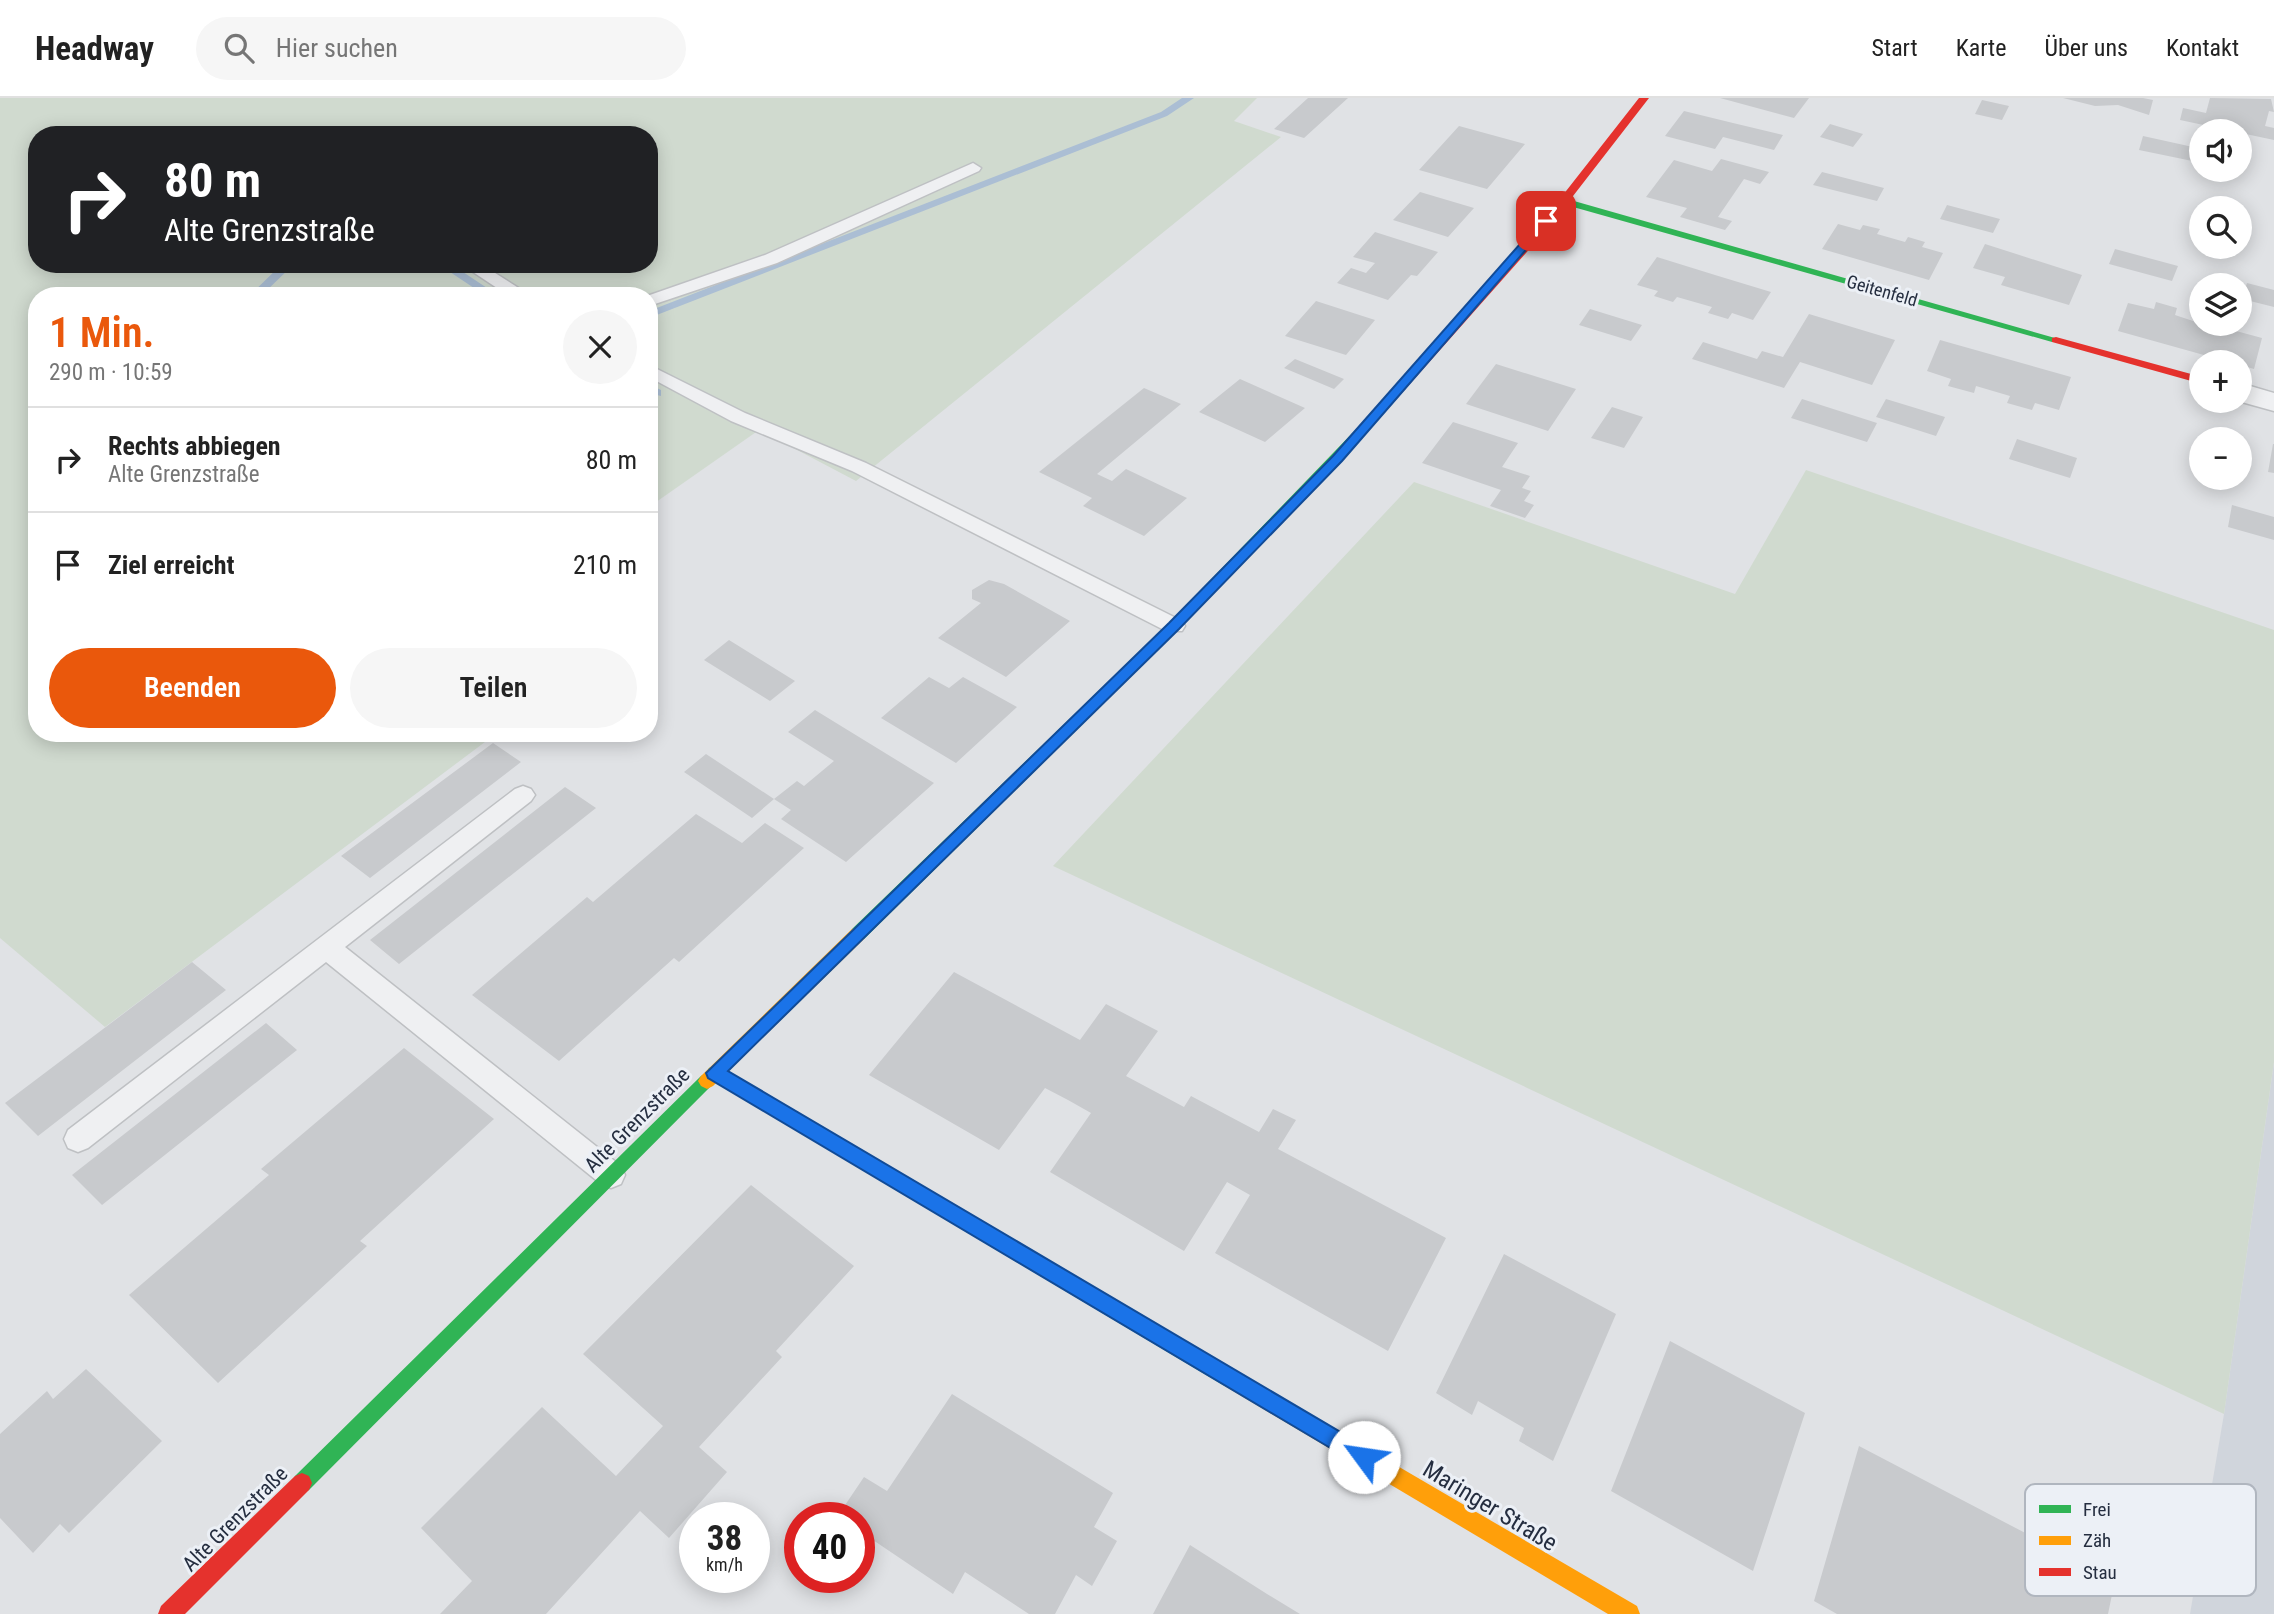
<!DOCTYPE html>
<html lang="de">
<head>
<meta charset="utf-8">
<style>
  :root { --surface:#fff; --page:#f6f6f6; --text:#222; --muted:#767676; --line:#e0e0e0; --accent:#ea580c }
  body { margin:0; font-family:"Roboto Condensed",sans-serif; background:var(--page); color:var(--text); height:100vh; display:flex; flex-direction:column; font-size:26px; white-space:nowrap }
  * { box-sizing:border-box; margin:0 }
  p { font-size:23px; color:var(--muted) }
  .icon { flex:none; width:38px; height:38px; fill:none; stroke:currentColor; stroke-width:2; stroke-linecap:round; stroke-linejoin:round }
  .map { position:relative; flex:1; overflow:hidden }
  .drawer { position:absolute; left:28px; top:189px; width:630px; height:455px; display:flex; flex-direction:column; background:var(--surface); border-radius:28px; box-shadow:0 4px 18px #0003 }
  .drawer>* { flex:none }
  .top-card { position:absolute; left:28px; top:28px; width:630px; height:147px; border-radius:28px; box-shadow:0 4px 18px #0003; background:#202124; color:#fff; overflow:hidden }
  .fabs { position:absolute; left:2189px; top:21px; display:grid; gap:14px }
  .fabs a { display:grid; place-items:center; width:63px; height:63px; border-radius:50%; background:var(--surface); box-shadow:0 4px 18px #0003; font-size:35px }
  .speed { position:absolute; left:679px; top:1404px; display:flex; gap:14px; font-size:35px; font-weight:700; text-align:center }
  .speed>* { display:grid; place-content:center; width:91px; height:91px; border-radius:50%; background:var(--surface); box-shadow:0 4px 18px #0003; line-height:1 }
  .speed small { font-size:18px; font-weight:400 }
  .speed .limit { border:10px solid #d22; background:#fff; color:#111 }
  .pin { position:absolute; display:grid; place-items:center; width:60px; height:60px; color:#fff; margin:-30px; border-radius:14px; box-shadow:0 4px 10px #0006 }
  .me { position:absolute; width:77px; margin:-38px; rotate:301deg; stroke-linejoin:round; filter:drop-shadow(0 0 5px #0008) }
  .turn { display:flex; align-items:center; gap:24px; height:147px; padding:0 21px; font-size:32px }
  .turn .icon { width:91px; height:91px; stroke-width:2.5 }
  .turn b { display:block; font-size:49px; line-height:60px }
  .round { display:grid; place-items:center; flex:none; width:74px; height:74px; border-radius:37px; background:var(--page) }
  .head { display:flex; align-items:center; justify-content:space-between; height:119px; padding:0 21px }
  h1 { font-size:42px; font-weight:600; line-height:52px; color:var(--accent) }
  .cta { display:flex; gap:14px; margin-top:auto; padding:14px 21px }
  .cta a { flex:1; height:80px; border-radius:42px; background:var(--accent); color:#fff; font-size:28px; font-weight:600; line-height:80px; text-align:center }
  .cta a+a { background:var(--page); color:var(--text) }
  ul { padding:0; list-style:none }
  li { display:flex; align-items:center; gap:21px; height:105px; padding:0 21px; border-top:2px solid var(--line) }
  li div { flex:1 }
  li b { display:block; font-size:26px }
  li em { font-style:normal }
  header { display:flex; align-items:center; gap:42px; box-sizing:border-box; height:98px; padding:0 35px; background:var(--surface); border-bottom:2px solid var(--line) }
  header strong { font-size:33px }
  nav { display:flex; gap:38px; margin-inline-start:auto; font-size:24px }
  .search { width:490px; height:63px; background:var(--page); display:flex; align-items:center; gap:18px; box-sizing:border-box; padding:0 24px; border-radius:38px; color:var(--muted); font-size:26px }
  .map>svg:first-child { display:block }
  .built { fill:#d0d5dc }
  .green { fill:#d0dacf; fill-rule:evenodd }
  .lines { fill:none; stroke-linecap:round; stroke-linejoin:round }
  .stream { fill:#abbed4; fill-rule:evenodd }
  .building { fill:#c8cacd }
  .lane-casing { stroke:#bec0c3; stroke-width:3 }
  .street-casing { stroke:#bec0c3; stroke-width:3 }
  .lane { fill:#eff0f2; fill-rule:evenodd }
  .street { fill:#eff0f2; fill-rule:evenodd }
  .fast { fill:#30b455; fill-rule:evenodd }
  .slow { fill:#ff9f0a; fill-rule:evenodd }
  .jam { fill:#e5322d; fill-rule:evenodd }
  .route { fill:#1a73e8; stroke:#114b97; stroke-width:2 }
  .labels { text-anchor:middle; stroke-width:6; stroke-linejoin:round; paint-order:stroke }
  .far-street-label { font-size:18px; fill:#252e40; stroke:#ecf0f6 }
  .street-label { font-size:21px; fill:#252e40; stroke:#ecf0f6 }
  .near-street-label { font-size:24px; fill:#252e40; stroke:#ecf0f6 }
  .key { fill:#ecf0f6; stroke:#b0b6bf; stroke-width:2 }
  .key-label { font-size:19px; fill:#252e40 }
</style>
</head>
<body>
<header>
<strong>Headway</strong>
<div class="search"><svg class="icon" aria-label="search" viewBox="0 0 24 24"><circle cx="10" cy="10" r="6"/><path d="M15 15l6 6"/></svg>Hier suchen</div>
<nav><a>Start</a><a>Karte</a><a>Über uns</a><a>Kontakt</a></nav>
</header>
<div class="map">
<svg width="2274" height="1516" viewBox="0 0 2274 1516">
  <rect width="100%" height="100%" fill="#e0e2e5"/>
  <path class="built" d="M2274,964v552h-84l34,-200z"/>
  <path class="green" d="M0,0h1257l-23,23 47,16 -425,344 -97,-51 -110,77v-211h-612v437h460l-392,294 -105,-89zM37,37h612v129h-612z
    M1806,372l468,160v432l-50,352 -1171,-548 361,-384 321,112z"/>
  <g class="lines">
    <path class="stream" d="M1182,0h12l-27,18 -518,202v-7l512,-199z
      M282,166h12l-33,32h-12z
      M438,166h13l48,32h-13z
      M649,286l12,6v6l-12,-3z"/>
  </g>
  <path class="building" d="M1308,0h40l-44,40 -30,-9z
    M1720,0h89l-15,20z
    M2063,0h80l10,2 -4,15 -31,-10 -23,1z
    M2210,0l61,1 3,13 -5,-1 -4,15 9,2v12l-94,-20 3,-12 23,5z
    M1982,2l27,6 -7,14 -27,-6z
    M1684,13l49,12 50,12 -9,15 -51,-13 -8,12 -50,-13z
    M1830,26l33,10 -10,13 -33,-10z
    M1459,28l66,18 -38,45 -68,-19z
    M2143,38l59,13v14l-63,-13z
    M1721,61l48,13 -9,12 -16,-5 -26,38 14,4 -7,9 -45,-13 7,-9 -41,-11 28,-37 38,11z
    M1822,74l62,16 -7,13 -64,-16z
    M1420,94l54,16 -26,29 -55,-17z
    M1947,107l53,14 -7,14 -53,-14z
    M1838,126l22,6 3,-5 17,4 -3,5 28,8 3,-5 17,5 -3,5 21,6 -14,27 -107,-31z
    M1375,134l63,20 -21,24 -6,-1 -23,25 -51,-17 14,-15 15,5 9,-10 -22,-6z
    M1985,146l97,31 -13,30 -68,-20 4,-8 -32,-9z
    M2115,151l63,17 -6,15 -63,-17z
    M1657,159l58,18 56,17 -18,28 -21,-7 -4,6 -20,-6 4,-6 -35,-10 -4,5 -19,-6 4,-5 -21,-6z
    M2247,185l27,7v17l-32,-8z
    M1316,203l59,19 -29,35 -61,-19z
    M2156,204l21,6 -2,7 27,9 36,1 -2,6 26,7 -8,31 -136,-38 10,-28 26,6z
    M1590,211l52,16 -11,16 -52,-16z
    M1809,216l86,26 -23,45 -72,-23 -16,26 -92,-29 11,-17 54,17 5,-8 21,6z
    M1940,242l131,37 -12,33 -24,-7 -3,7 -25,-7 3,-7 -34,-10 -2,7 -26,-7 3,-7 -24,-8z
    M1295,261l49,20 -10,10 -50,-21z
    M1496,266l80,25 -28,42 -82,-27z
    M1240,281l65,29 -40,34 -66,-30z
    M1144,290l37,16 -84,70 15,7 14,-12 61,29 -43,38 -61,-30 9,-8 -53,-26z
    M1802,301l75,24 -10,19 -76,-24z
    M1886,301l59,18 -9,19 -60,-19z
    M1612,309l31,10 -19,31 -33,-10z
    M1453,324l65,21 -16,24 28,9 -8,12 9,3 -7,10 10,4 -9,13 -35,-12 11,-16 -79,-27z
    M2017,341l60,19 -7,20 -61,-19z
    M2273,346h1v29l-6,-1z
    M2232,407l42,12v23l-46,-13z
    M989,482l15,4 66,37 -64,56 -68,-39 43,-35 -9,-4v-9z
    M729,542l66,41 -25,20 -66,-41z
    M929,579l20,11 14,-11 54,30 -61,56 -75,-45z
    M815,612l119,73 -88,79 -65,-43 10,-9 -17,-11 23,-18 7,5 30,-25 -46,-29z
    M493,645l28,19 -151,116 -29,-22z
    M706,656l68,45 -22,19 -68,-46z
    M565,689l31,21 -197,156 -29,-24z
    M696,716l46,29 23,-20 39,25 -125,114 -5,-4 -115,103 -87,-66 115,-98 6,5z
    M192,864l34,28 -188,146 -33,-33z
    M954,874l126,68 26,-36 52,27 -32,45 58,31 7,-11 68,36 14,-23 23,11 -18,29 168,89 -58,113 -173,-98 35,-58 -23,-13 -43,69 -134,-79 41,-59 -23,-13 -23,-12 -46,62 -130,-75z
    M266,925l31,27 -195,155 -30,-30z
    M404,950l90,71 -134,122 7,5 -149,137 -89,-88 140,-120 -8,-6z
    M751,1087l103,81 -78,85 6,6 -83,90 28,25 -58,66 -29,-27 -94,103h-106l32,-33 -51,-53 121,-121 74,69 47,-50 -80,-72z
    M1504,1156l112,60 -63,147 -34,-20 5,-13 -24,-14 -22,-13 -6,14 -36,-22z
    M1670,1243l135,72 -52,158 -142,-80z
    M86,1271l76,72 -93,92 -9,-9 -27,29 -33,-35v-84l47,-43 6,8z
    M952,1296l161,99 -19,34 23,14 -25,45 -16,-11 -21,39h-26l-64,-42 -12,22 -83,-56 -11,13v-34h-22l27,-40 23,14z
    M1859,1348l256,134 -7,34h-271l-23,-13z
    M1190,1447l77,49 33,20h-147z"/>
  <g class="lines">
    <defs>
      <path id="lane" d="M973,65l8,5 -2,3 -202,92 -128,43 -2,-10 118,-41z
        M461,166h20l50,32h-22z
        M649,267l96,48 121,50 316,158 3,5 -3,5h-16l-314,-160 -121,-50 -82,-44z
        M523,688l8,3 4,6 -4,6 -186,146 276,219 4,9 -4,9 -10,4 -10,-4 -275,-222 -238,186 -10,4 -10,-4 -4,-9 4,-9 447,-341z"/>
      <path id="street" d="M2240,285l34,10v18l-36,-10z"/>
    </defs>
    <use href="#lane" class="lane-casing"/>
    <use href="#street" class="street-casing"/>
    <use href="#lane" class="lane"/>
    <use href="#street" class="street"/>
    <path class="fast" d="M1559,101h8l495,141 -2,2h-8l-493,-139z
      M1366,324l4,1v6l-191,200 -315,310h-12l-2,-5 2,-5 317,-306 193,-200z
      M715,967l522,306 3,7 -3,7 -7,3 -7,-3 -508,-303 -406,408 -7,3 -7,-3 -3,-7 3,-7 406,-400 5,-3 3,-5z"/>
    <path class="slow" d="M858,829l6,2 2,5 -2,5 -151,147 -6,3 -6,-3 -3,-5 3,-5 151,-147z
      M1230,1270l407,238 3,8h-32l-385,-229 -3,-7 3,-7z"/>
    <path class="jam" d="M1639,0h10l-100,129 -179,202h-8v-6l179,-200z
      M2056,239l146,40v7l-150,-42v-4z
      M302,1375l7,3 3,7 -3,7 -124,124h-27l3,-8 134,-130z"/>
  </g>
  <path class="route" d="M1542,121l9,2 -209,240 -163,168 -451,442 643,379 3,7 -3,8 -7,3 -656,-390 -2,-5 463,-450 164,-167z"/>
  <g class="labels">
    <g class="far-street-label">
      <text transform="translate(1882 193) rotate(16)" y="6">Geitenfeld</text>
    </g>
    <g class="street-label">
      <text transform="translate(637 1022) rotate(-45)" y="7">Alte Grenzstraße</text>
      <text transform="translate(235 1421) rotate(-45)" y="7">Alte Grenzstraße</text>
    </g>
    <g class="near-street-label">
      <text transform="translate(1490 1408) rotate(31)" y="8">Maringer Straße</text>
    </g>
  </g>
  <rect x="2025" y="1386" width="231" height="112" rx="10" class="key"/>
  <rect x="2039" y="1407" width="32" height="8" fill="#30b455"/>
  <rect x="2039" y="1438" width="32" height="9" fill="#ff9f0a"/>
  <rect x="2039" y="1470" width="32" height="8" fill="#e5322d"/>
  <g class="key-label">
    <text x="2083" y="1418">Frei</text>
    <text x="2083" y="1449">Zäh</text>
    <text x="2083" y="1481">Stau</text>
  </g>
</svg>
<div class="fabs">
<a><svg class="icon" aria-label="sound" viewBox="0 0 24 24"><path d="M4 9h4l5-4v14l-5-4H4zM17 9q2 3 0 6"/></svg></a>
<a><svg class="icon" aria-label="search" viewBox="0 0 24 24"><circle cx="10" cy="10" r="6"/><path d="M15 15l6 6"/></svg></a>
<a><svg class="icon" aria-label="layers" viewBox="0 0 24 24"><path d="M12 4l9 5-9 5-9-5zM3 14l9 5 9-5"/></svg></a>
<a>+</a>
<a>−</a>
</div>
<div class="speed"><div>38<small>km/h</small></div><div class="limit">40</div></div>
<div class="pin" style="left:1546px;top:123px;background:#d93025"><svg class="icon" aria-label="arrive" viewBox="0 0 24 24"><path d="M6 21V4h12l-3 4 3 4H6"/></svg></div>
<svg class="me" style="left:1364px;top:1359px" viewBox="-20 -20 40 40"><circle r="19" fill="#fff"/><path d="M0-13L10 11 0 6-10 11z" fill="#1a73e8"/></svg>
<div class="top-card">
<div class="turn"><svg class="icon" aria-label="right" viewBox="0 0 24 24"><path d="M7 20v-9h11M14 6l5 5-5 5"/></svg><div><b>80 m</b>Alte Grenzstraße</div></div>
</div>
<section class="drawer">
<div class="head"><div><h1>1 Min.</h1><p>290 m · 10:59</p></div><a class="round"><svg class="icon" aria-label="close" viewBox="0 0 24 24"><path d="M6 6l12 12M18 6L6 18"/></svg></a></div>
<ul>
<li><svg class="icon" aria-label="right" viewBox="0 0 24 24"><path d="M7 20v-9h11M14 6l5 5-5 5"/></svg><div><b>Rechts abbiegen</b><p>Alte Grenzstraße</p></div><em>80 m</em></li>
<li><svg class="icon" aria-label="arrive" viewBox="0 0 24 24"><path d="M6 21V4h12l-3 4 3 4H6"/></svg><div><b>Ziel erreicht</b></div><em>210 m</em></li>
</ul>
<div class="cta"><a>Beenden</a><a>Teilen</a></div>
</section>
</div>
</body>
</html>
